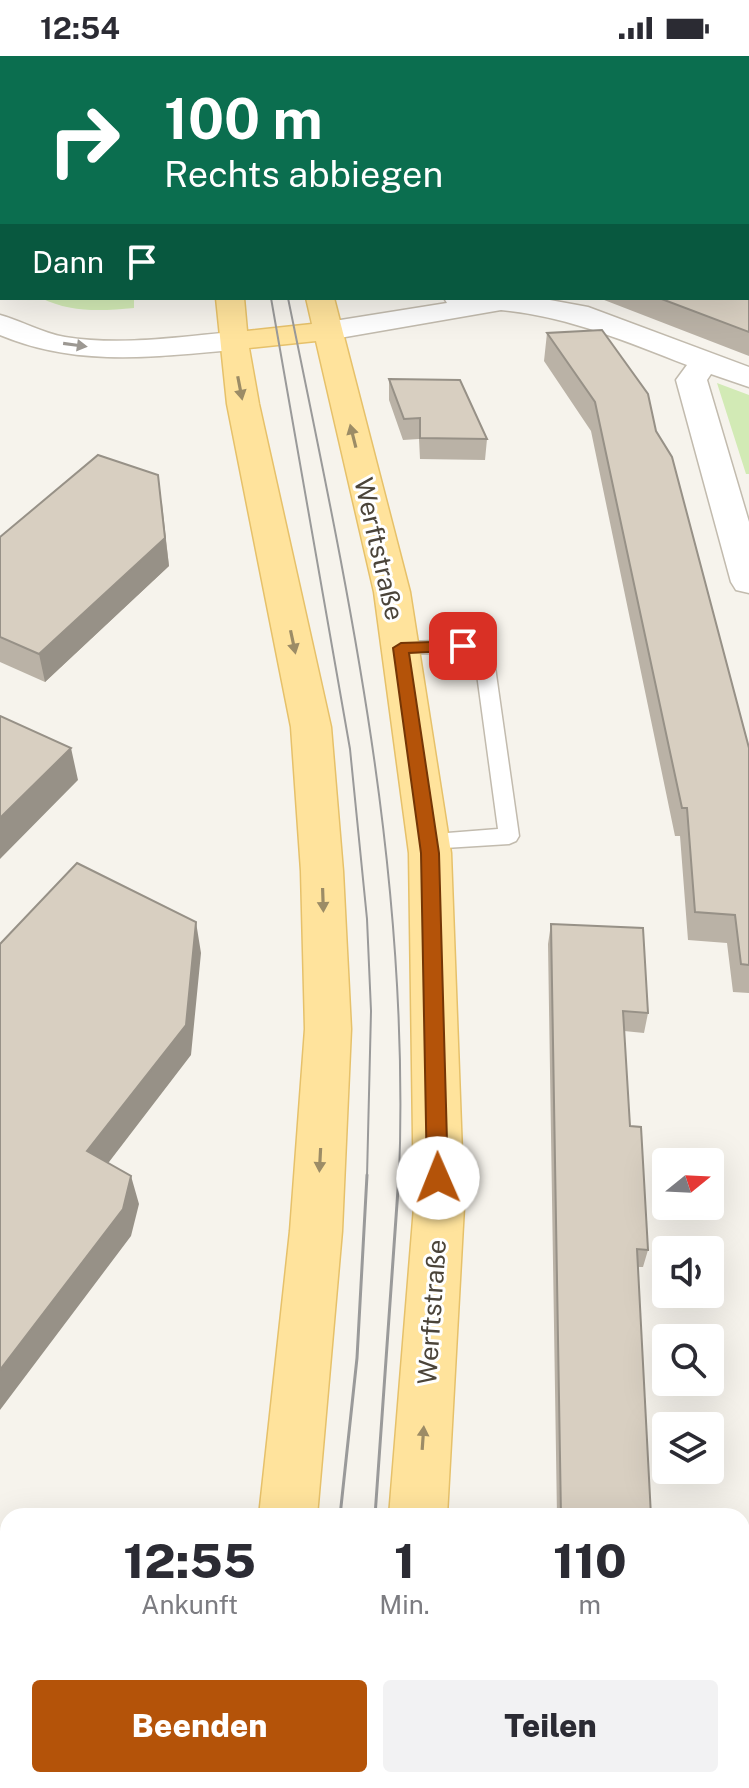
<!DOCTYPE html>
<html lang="de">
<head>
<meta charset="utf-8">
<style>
  :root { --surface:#fff; --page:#f2f2f3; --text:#2b2b33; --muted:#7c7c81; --accent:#b45309 }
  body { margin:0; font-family:"Public Sans",sans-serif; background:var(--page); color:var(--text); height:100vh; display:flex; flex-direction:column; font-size:30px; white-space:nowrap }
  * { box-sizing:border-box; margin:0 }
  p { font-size:26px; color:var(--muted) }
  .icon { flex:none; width:44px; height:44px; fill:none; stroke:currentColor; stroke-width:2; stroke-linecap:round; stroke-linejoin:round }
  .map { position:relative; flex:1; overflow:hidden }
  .panel { position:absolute; left:0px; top:1452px; width:750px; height:280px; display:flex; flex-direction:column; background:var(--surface); border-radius:24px 24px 0 0; box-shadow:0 8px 32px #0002 }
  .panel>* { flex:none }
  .banner { position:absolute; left:0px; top:0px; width:750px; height:244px; box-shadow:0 8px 32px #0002; background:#0b6e4f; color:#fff; overflow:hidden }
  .needle { width:52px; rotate:72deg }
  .controls { position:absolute; left:652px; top:1092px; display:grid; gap:16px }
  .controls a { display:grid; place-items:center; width:72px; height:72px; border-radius:8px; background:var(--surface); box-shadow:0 8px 32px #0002; font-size:40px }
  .pin { position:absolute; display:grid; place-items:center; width:68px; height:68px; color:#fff; margin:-34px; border-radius:16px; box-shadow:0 4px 12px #0006 }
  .me { position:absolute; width:88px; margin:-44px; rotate:359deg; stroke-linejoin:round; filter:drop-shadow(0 0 6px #0008) }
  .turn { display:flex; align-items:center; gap:28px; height:168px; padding:0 32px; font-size:36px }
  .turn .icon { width:104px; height:104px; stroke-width:2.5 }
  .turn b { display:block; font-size:56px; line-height:68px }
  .then { display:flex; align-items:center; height:76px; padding:0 32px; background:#0003; gap:16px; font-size:30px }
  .eta { display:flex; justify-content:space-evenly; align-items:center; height:136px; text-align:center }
  .eta b { font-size:48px; font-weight:800; line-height:56px }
  .action { display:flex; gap:16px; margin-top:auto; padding:16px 32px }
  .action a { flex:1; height:92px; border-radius:8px; background:var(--accent); color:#fff; font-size:32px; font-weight:800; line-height:92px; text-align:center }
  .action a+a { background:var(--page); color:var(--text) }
  .status { display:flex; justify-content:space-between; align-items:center; height:56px; padding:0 40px; background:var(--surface); direction:ltr }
  .status svg { height:22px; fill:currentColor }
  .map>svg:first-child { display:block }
  .green { fill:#d2eab5 }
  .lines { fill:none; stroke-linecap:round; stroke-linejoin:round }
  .lane-casing { stroke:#c2bbae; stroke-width:3 }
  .street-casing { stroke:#c2bbae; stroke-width:3 }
  .primary-casing { stroke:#e6c16a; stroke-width:3 }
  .lane { fill:#fff; fill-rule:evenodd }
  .street { fill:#fff; fill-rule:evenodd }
  .primary { fill:#ffe39c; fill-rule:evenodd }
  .tram-far1 { stroke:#9a9a9a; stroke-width:2 }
  .tram { stroke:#9a9a9a; stroke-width:3 }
  .wall { fill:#bab2a6 }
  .shaded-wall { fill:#979187 }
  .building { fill:#d8cfc1; stroke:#979187; stroke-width:2 }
  .oneway { fill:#9c9892 }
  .oneway2 { fill:#9c8c66 }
  .route { fill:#b45309; stroke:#753606; stroke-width:2 }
  .labels { text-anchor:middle; stroke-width:6; stroke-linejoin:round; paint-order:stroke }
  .street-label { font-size:26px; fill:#4b4439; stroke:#fff }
</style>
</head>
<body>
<div class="status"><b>12:54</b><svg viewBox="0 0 49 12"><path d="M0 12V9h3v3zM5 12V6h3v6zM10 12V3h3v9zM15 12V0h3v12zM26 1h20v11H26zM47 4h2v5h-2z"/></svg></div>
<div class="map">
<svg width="749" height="1732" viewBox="0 0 749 1732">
  <rect width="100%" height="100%" fill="#f6f3ec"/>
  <path class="green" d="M41,242h93v10c-32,3 -63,5 -93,-10z
    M717,327l32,12v79h-3z"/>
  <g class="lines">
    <defs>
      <path id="lane" d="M483,584l9,6 27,190 -3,5 -7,3 -80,5 -7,-2 -4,-6 4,-6 76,-6 -24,-177 -73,2 -9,-6 9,-6z"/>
      <path id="street" d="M16,0h24v2h-24z
        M589,0h25l-27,2z
        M2,106v29l-2,1v-29z
        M444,242h95l49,9 161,60v20l-38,-13 -4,6 42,142v71l-13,-3 -5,-8 -55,-202 11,-15c-62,-24 -120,-49 -186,-55l-173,30 -11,-3 -4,-6 4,-6 11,-3 119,-19z
        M0,259c22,6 42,18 65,22 55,9 113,0 168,-5l11,3 4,6 -4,6 -11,3c-80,7 -157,17 -233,-15z"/>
      <path id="primary" d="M232,0h24l-26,2z
        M292,0h24l-25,2z
        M216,242h28l3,33 65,-7 -6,-26h28l76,294 41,261 13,354 -17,309h-58l25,-309 -5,-354 -35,-261 -58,-251 -67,7 10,56 72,323 12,144 8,158 -9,202 -25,285h-58l31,-285 15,-202 -4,-158 -10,-144 -64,-323z
        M216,1724h64l-2,8h-64z
        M364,1724h64l-1,8h-64z"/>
    </defs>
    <use href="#lane" class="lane-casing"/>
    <use href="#street" class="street-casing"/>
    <use href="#primary" class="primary-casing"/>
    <use href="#lane" class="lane"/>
    <use href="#street" class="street"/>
    <use href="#primary" class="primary"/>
    <path class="tram-far1" d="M271,242l79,451 17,170 4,92 -4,166
      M288,242c60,294 123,576 111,879"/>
    <path class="tram" d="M340,1460l17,-158 10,-183
      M375,1460l24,-341
      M309,1732l1,-8
      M348,1732l2,-8"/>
  </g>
  <path class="wall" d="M608,0h141v300l-150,-58h149v-240h-140z
    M547,277l109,98 93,317v245l-16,-1 -6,-49 -39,-3 -8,-104h-5l-84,-405 -47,-70z
    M389,323l98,60 -2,21 -65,-1 -1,-20 -16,1 -14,-40z
    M162,447l7,63 -124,116 -45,-20v-125z
    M551,868l97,89 -4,20 -20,-2 6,95 18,124 -5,17h-5l13,249h-94l-9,-572z
    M561,1724h147l1,8h-148z"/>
  <path class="shaded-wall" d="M158,419l11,91 -124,116 -6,-28z
    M71,692l7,32 -78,79v-41z
    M196,866l5,31 -10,102 -95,124 -9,-28z
    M131,1120l8,28 -8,32 -131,174v-40z"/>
  <path class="building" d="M639,0h110v276l-90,-34h89v-240h-105z
    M602,274l46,64 8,37 16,26 77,291v217l-8,-1 -6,-49 -40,-3 -8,-104h-5l-87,-406 -48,-69z
    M389,323l71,1 27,59 -67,-1v-20l-16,1z
    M98,399l60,20 7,63 -126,116 -39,-17v-100z
    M0,660l71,32 -71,70z
    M77,807l119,59 -10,103 -99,126 44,25 -8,33 -123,161v-426z
    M551,868l92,4 5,85 -25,-2 7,115 11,1 7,123 -11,-1 14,267h-90z
    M566,1724h142l1,8h-143z"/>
  <defs><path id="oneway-solid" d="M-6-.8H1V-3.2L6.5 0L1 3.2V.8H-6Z" transform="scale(2)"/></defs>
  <use class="oneway" href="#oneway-solid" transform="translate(75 289) rotate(8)"/>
  <g class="oneway2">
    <use href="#oneway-solid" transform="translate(240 332) rotate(79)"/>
    <use href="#oneway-solid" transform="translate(353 380) rotate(-104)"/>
    <use href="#oneway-solid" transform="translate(293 586) rotate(78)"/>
    <use href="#oneway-solid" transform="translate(323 844) rotate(88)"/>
    <use href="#oneway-solid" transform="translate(320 1104) rotate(93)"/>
    <use href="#oneway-solid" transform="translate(423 1382) rotate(-86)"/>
  </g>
  <path class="route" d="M463,585l5,2v7l-59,3 30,200 9,325 -3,6 -7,3 -8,-3 -3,-6 -6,-325 -28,-205 8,-5z"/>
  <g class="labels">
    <g class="street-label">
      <text transform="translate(379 493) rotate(77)" y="9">Werftstraße</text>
      <text transform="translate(432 1256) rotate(-86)" y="9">Werftstraße</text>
    </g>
  </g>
</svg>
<div class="controls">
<a><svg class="needle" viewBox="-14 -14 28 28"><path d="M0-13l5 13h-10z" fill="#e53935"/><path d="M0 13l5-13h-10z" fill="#7c7c81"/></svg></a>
<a><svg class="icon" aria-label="sound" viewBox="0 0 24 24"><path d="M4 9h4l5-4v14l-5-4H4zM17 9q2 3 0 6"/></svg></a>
<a><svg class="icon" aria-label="search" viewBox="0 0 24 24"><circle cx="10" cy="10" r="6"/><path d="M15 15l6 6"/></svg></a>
<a><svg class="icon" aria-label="layers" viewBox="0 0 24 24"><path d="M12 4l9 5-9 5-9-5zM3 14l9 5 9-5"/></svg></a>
</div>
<div class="pin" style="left:463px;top:590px;background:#d93025"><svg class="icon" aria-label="arrive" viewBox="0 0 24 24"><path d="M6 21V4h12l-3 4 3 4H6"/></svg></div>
<svg class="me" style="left:438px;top:1122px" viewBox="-20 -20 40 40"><circle r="19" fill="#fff"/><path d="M0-13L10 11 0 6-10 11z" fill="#b45309"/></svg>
<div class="banner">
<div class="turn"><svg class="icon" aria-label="right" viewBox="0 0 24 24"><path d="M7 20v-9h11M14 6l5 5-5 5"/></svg><div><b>100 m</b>Rechts abbiegen</div></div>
<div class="then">Dann<svg class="icon" aria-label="arrive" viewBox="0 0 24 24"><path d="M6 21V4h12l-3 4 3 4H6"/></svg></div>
</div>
<section class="panel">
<div class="eta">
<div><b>12:55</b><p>Ankunft</p></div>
<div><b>1</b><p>Min.</p></div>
<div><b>110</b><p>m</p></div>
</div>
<div class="action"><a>Beenden</a><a>Teilen</a></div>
</section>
</div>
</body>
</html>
